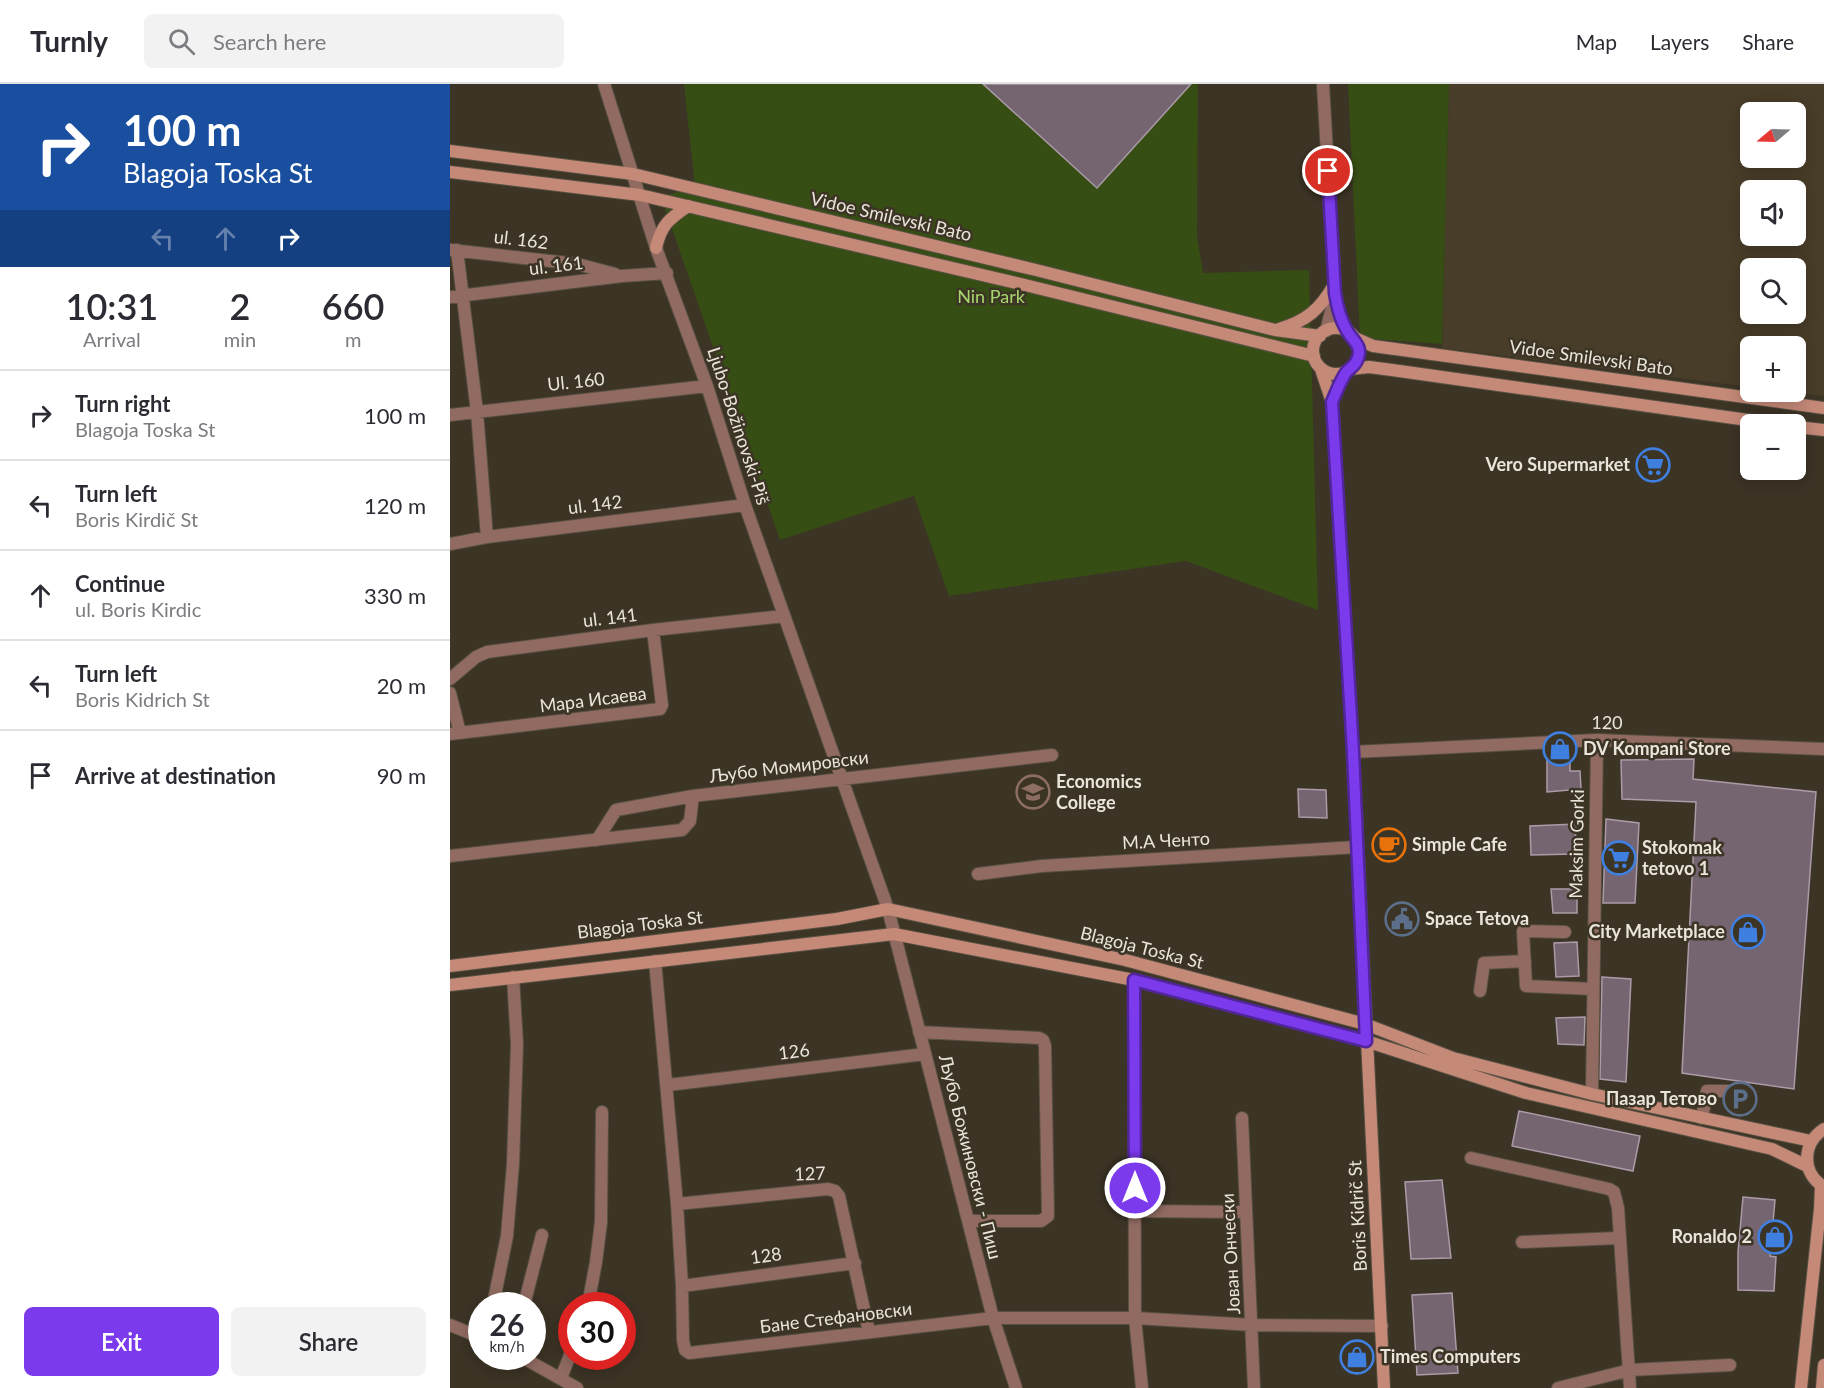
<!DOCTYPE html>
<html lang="en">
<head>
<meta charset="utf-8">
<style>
  :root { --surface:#fff; --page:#f2f2f3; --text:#2b2b33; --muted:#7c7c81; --line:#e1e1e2; --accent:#7c3aed }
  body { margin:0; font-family:Lato,sans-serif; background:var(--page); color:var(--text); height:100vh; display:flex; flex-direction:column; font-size:22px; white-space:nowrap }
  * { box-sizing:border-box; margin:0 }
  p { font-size:20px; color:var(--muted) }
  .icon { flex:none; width:33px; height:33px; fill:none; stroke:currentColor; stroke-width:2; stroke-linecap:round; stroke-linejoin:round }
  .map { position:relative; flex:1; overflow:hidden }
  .sheet { display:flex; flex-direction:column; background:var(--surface); width:450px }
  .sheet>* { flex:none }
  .banner { background:#1a4fa0; color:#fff; overflow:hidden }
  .needle { width:39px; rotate:251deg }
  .fabs { position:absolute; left:1290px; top:18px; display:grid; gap:12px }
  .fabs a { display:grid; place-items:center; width:66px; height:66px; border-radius:9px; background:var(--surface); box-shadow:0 3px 15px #0003; font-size:30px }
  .speed { position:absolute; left:18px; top:1208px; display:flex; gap:12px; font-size:30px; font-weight:700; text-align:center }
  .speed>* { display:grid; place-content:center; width:78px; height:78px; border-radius:50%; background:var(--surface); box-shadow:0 3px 15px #0003; line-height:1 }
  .speed small { font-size:15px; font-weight:400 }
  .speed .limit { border:9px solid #d22; background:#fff; color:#111 }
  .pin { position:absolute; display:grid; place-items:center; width:51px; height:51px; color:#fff; margin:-26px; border:3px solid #fff; border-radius:50%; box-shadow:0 2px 6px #0007 }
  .me { position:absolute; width:66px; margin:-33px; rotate:0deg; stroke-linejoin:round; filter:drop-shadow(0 0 4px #0008) }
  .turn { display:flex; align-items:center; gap:21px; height:126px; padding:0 24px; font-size:27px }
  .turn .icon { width:78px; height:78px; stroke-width:2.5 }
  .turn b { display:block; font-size:42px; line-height:51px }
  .lanes { display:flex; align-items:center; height:57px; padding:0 24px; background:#0003; justify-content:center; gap:30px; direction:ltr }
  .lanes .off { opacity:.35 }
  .eta { display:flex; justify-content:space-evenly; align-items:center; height:102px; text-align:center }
  .eta b { font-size:36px; font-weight:600; line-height:42px }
  .primary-button { display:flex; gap:12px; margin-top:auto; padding:12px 24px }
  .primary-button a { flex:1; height:69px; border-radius:9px; background:var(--accent); color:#fff; font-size:24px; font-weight:600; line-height:69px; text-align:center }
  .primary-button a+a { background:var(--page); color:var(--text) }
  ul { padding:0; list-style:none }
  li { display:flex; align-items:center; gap:18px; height:90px; padding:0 24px; border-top:2px solid var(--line) }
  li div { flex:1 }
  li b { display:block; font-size:22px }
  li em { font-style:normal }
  header { display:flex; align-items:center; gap:36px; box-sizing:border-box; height:84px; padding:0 30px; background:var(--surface); border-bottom:2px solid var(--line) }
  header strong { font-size:28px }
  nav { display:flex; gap:33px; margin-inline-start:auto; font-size:21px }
  .search { width:420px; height:54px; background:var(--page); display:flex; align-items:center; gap:15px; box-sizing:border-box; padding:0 21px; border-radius:9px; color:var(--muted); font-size:22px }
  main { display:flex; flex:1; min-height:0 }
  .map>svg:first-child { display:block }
  .built { fill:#483d28; fill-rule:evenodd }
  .green { fill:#364e14 }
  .building { fill:#756571; stroke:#ab9aa7; stroke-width:1.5 }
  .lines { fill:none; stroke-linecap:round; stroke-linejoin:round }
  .street-casing { stroke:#585042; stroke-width:14 }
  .secondary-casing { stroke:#585042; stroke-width:14 }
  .street { stroke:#916b61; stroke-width:12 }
  .secondary { stroke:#c58978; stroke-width:12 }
  .route-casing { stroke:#51269a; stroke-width:15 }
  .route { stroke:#7c3aed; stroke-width:10 }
  .labels { text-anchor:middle; stroke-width:5; stroke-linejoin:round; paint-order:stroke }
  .street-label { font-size:18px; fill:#eae4db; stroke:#3c3425 }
  .park-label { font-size:18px; fill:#a6d66c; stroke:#3c3425 }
  .poi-label { font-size:18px; font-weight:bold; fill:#eae4db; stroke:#3c3425; text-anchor:start }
</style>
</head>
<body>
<header>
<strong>Turnly</strong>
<div class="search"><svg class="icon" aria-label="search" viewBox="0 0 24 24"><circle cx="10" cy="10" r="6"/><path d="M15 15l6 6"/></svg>Search here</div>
<nav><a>Map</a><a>Layers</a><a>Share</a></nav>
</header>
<main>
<section class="sheet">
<div class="banner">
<div class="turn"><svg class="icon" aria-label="right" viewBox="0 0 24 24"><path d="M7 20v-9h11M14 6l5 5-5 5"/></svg><div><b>100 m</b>Blagoja Toska St</div></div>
<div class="lanes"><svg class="icon off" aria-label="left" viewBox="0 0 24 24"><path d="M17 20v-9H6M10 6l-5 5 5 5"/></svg><svg class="icon off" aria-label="ahead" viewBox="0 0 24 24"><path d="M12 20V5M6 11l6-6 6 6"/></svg><svg class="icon" aria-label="right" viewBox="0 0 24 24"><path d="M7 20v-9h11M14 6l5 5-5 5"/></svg></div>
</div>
<div class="eta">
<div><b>10:31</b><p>Arrival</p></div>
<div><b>2</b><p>min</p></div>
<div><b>660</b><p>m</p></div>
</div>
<ul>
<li><svg class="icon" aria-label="right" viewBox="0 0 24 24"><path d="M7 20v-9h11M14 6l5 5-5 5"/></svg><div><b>Turn right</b><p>Blagoja Toska St</p></div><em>100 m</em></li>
<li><svg class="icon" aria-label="left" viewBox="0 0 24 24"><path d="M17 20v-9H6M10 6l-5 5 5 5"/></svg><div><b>Turn left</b><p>Boris Kirdič St</p></div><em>120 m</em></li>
<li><svg class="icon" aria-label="ahead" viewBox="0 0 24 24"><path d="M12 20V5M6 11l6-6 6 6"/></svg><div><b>Continue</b><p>ul. Boris Kirdic</p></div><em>330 m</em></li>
<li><svg class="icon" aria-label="left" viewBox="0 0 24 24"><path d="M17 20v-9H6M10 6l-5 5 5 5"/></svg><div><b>Turn left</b><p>Boris Kidrich St</p></div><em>20 m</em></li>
<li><svg class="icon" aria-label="arrive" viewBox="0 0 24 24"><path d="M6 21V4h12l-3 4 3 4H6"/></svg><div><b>Arrive at destination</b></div><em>90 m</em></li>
</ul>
<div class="primary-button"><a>Exit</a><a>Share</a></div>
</section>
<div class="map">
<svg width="1374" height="1304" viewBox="0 0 1374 1304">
  <rect width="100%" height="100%" fill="#3c3425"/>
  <path class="built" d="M999,0h375v312l-34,-4h6v-46h-46v41l-308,-39zM1300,28h46v46h-46zM1300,106h46v46h-46zM1300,184h46v46h-46z"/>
  <path class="green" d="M234,0h514l-1,152 6,37 106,-3 9,340 -132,-49 -237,35 -35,-100 -134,44 -119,-343 34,-11z
    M898,0h101l-7,260 -82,-6z"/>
  <path class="building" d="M533,0h208l-94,104z
    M1120,674v13h10l1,18 -34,3v-32z
    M1244,675l-1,20 123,13 -22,297 -112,-16 14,-271 -74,-3 -1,-39z
    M848,705l28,1 1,28 -28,-1z
    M1156,735l33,4 -4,80h-32z
    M1126,740l-1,30 -44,1 -1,-29z
    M1101,805h26v24h-24z
    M1127,858l2,34 -23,1 -2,-34z
    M1152,893l29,2 -5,103 -26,-3z
    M1135,933l-1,28 -26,-1 -2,-26z
    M1069,1027l121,25 -7,35 -121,-25z
    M992,1096l9,78 -40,1 -6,-77z
    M1293,1113l32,3 -5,56 6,1 -2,34 -36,-1v-38z
    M1002,1209l6,80 -41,2 -5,-80z"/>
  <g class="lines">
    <defs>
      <path id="street" d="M154,0l52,164 51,138 38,119 143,404 105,409 23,70
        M873,0l12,209 4,20 8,19
        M1,166l126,14 38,10
        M7,166l20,162 10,125
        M0,213l172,-21 45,-3
        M876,247l8,-31
        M0,331l257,-29
        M0,460l37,-7 258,-32
        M0,595l26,-22 11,-5 166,-22 131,-14
        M0,609l10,40
        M0,650l210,-25 2,-4 -9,-75
        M903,668l244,-12 227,9
        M147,756l19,-30 77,-14
        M0,772l232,-26 8,-9 3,-25 359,-41
        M528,790l64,-8 315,-19
        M1115,848l-42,-1 3,55 67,3
        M205,877l22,243 5,82 1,54 2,10 4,3 304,-35h142l118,7 129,1
        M684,896l1,338 7,70
        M1030,907l4,-28 41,-2
        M469,948l120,6 4,2 2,6 3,170 -7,5h-73
        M218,1001l257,-31
        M1142,1010l5,-354
        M792,1034l12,270
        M1252,1034l5,-27h27
        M1021,1074l138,31 5,3 4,16 12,180
        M227,1120l151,-15 7,2 4,5 30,136
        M685,1127l111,1
        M1072,1158l96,-4
        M232,1202l173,-23
        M43,1221l14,-69 6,-72 4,-120 -4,-67
        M74,1221l18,-70
        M138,1221l8,-43 5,-40 1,-110
        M0,1241l32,13
        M70,1272l57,32
        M111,1294l11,-28
        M1108,1304l72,-18 100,-5"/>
      <path id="secondary" d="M0,67l183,23 403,96 239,60 45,6
        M0,88l190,23 389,91 285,70
        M206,164c5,-23 13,-29 32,-42
        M863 267a23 23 0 1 1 46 0a23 23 0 1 1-46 0Z
        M829,245c28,-8 41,-20 55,-44
        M905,254l18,8 22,3 429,59
        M871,285l11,33 21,350 31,636
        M900,285l19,-2 23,3 384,54
        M882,318l13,-29
        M1346,343l28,3
        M0,882l387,-47 51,-10 237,51 240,64 88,34 139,36 219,47
        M0,901l444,-51 240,46 232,61 160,52 246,56 35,17
        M1374,1045c-22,14 -23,44 0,58
        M1351,1304l19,-179 1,-24
        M1372,1304l2,-23"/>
    </defs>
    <use href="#street" class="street-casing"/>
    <use href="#secondary" class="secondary-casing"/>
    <use href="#street" class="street"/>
    <use href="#secondary" class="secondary"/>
  </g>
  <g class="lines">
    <defs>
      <path id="route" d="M685,1104l-1,-208 232,61 -13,-289 -21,-350c4,-9 7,-18 12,-26 2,-6 9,-8 12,-14 9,-16 -4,-21 -10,-33 -6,-11 -9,-23 -11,-36l-7,-122"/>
    </defs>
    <use href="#route" class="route-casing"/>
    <use href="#route" class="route"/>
  </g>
  <defs>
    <symbol id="supermarket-ring" viewBox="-11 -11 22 22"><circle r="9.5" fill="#3c3425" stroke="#3f7fe0" stroke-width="1.5"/><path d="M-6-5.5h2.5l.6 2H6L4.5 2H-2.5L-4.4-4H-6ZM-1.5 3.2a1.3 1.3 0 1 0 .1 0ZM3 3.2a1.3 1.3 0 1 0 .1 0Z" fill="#3f7fe0"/></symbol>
    <symbol id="shop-ring" viewBox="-11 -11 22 22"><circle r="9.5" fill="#3c3425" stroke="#3f7fe0" stroke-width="1.5"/><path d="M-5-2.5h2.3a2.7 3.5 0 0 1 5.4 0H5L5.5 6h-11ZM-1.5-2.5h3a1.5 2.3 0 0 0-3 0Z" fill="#3f7fe0"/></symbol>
    <symbol id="university-ring" viewBox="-11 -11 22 22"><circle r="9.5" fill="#3c3425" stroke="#8d6e63" stroke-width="1.5"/><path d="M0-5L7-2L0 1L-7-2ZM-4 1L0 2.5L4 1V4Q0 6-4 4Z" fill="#8d6e63"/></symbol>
    <symbol id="cafe-ring" viewBox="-11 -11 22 22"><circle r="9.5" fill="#3c3425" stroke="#e8710a" stroke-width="1.5"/><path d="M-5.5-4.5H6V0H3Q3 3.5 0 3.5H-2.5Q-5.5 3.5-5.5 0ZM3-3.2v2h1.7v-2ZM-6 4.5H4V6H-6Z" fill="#e8710a"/></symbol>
    <symbol id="civic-ring" viewBox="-11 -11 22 22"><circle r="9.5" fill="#3c3425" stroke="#5c6f8a" stroke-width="1.5"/><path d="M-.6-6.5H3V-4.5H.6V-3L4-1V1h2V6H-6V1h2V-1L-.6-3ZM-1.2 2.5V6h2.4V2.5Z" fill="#5c6f8a"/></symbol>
    <symbol id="parking-ring" viewBox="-11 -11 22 22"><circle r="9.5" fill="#3c3425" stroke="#5c6f8a" stroke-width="1.5"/><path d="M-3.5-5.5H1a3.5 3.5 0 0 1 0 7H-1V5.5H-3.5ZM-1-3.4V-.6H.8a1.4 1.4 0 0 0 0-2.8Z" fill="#5c6f8a"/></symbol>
  </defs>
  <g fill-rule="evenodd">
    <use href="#supermarket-ring" x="1184" y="362" width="38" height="38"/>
    <use href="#shop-ring" x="1091" y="646" width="38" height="38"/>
    <use href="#university-ring" x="564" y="689" width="38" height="38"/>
    <use href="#cafe-ring" x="920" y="742" width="38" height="38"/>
    <use href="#supermarket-ring" x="1150" y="755" width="38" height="38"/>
    <use href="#civic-ring" x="933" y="816" width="38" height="38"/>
    <use href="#shop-ring" x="1279" y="829" width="38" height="38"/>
    <use href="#parking-ring" x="1271" y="996" width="38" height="38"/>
    <use href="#shop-ring" x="1306" y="1134" width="38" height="38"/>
    <use href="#shop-ring" x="888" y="1254" width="38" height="38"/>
  </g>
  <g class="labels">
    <g class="street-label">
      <text transform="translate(441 133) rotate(13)" y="6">Vidoe Smilevski Bato</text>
      <text transform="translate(71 156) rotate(7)" y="6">ul. 162</text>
      <text transform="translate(106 182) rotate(-7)" y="6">ul. 161</text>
      <text transform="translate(1141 274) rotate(8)" y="6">Vidoe Smilevski Bato</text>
      <text transform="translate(126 298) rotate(-6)" y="6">Ul. 160</text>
      <text transform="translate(288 342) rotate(72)" y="6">Ljubo-Božinovski-Piš</text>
      <text transform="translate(145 421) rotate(-7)" y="6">ul. 142</text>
      <text transform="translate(160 534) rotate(-7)" y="6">ul. 141</text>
      <text transform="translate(143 616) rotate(-7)" y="6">Мара Исаева</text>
      <text transform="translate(1157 639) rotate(1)" y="6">120</text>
      <text transform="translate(339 683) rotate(-7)" y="6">Љубо Момировски</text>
      <text transform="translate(716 757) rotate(-3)" y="6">М.А Ченто</text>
      <text transform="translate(1127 760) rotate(-89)" y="6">Maksim Gorki</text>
      <text transform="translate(190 841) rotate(-7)" y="6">Blagoja Toska St</text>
      <text transform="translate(692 864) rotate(14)" y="6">Blagoja Toska St</text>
      <text transform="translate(344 968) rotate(-7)" y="6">126</text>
      <text transform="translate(520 1073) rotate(76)" y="6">Љубо Божиновски - Пиш</text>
      <text transform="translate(360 1090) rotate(-2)" y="6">127</text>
      <text transform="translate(908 1132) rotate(-93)" y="6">Boris Kidrič St</text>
      <text transform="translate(781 1170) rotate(-93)" y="6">Јован Ончески</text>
      <text transform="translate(316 1172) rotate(-8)" y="6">128</text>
      <text transform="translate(386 1234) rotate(-7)" y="6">Бане Стефановски</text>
    </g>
    <g class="park-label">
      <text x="541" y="219">Nin Park</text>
    </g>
    <g class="poi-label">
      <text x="1180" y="387" text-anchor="end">Vero Supermarket</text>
      <text x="1133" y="671">DV Kompani Store</text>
      <text x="606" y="704">Economics<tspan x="606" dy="21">College</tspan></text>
      <text x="962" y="767">Simple Cafe</text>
      <text x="1192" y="770">Stokomak<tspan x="1192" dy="21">tetovo 1</tspan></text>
      <text x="975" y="841">Space Tetova</text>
      <text x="1275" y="854" text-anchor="end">City Marketplace</text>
      <text x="1267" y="1021" text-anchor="end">Пазар Тетово</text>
      <text x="1302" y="1159" text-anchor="end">Ronaldo 2</text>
      <text x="930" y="1279">Times Computers</text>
    </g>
  </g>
</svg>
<div class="fabs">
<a><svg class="needle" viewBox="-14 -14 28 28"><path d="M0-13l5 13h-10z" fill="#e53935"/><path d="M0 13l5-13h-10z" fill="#7c7c81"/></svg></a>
<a><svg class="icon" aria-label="sound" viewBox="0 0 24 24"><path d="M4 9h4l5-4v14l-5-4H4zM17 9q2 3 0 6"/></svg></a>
<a><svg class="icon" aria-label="search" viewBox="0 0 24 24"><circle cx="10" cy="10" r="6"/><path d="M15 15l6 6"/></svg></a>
<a>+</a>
<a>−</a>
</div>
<div class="speed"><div>26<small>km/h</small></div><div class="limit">30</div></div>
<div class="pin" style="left:878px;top:87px;background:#d93025"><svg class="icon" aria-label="arrive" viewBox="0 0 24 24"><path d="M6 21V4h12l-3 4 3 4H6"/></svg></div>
<svg class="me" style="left:685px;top:1104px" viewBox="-20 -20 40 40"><circle r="17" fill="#7c3aed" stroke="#fff" stroke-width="3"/><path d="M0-11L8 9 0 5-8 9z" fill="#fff"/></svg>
</div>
</main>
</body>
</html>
